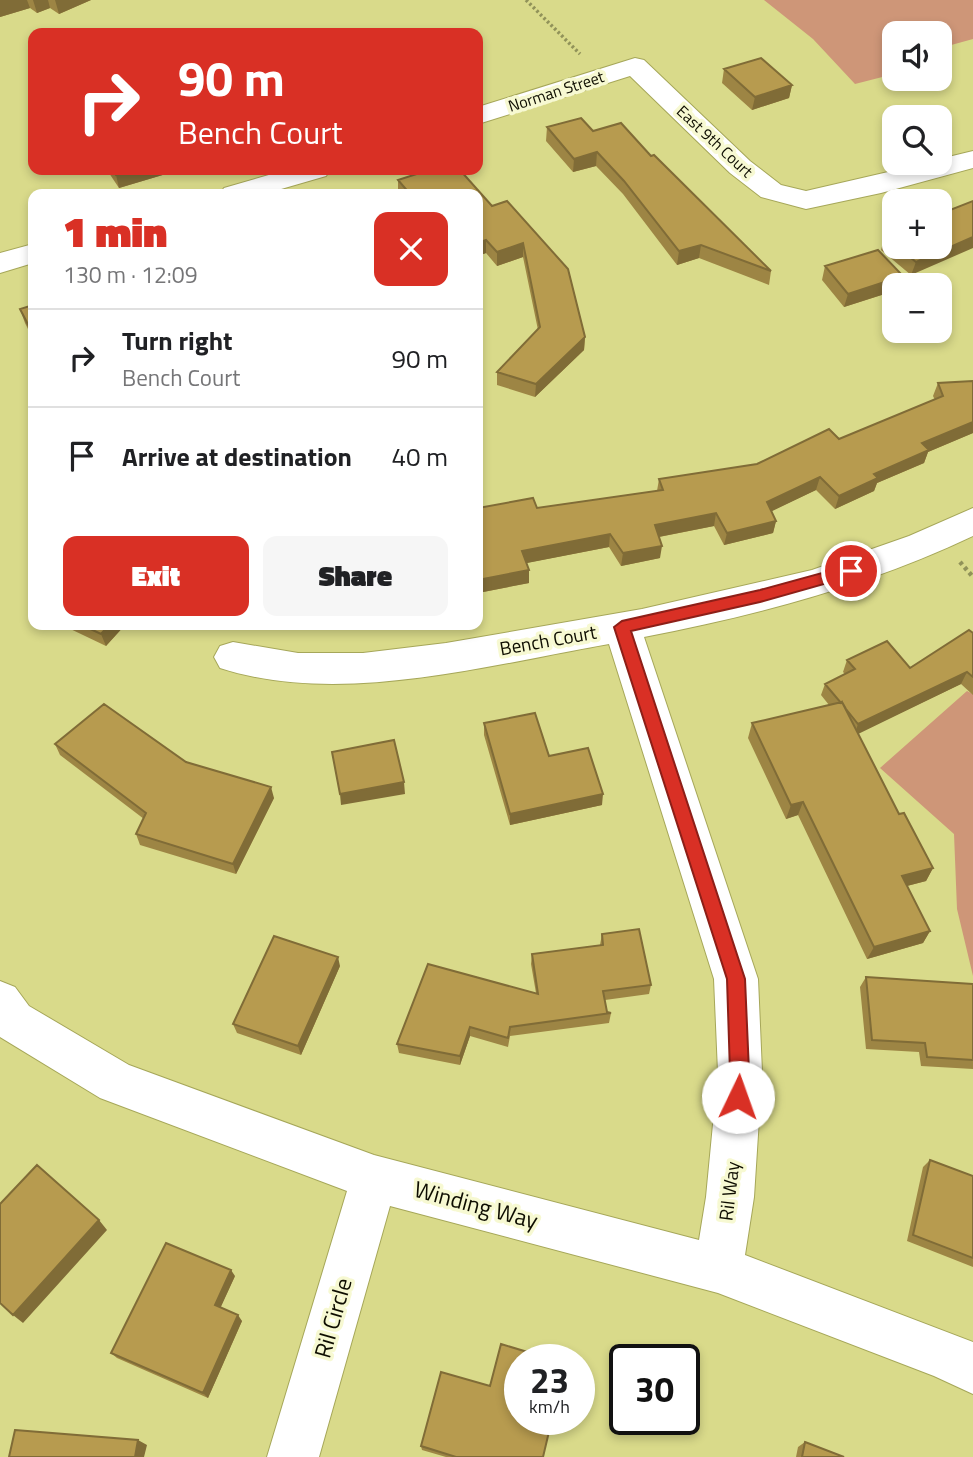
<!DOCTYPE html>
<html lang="en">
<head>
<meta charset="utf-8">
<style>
  :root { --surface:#fff; --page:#f6f6f6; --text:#202124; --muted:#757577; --line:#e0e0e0; --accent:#d93025 }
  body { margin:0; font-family:"Titillium Web",sans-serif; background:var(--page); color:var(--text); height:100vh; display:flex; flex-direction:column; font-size:26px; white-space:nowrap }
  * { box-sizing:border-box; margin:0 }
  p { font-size:23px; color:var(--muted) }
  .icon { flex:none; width:38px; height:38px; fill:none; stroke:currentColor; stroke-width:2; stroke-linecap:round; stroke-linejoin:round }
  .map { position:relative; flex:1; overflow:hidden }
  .side { position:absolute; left:28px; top:189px; width:455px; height:441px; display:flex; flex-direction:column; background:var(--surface); border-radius:14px; box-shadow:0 4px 10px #0003 }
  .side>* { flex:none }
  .top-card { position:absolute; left:28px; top:28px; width:455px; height:147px; border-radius:14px; box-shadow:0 4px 10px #0003; background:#d93025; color:#fff; overflow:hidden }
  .buttons { position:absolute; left:882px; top:21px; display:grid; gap:14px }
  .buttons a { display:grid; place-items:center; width:70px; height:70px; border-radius:14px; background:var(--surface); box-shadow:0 4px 10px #0003; font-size:35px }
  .speed { position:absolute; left:504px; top:1344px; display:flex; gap:14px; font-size:35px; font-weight:700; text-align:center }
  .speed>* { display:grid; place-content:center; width:91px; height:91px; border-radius:50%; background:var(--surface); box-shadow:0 4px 10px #0003; line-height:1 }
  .speed small { font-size:18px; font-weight:400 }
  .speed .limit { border:4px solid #111; border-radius:10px; background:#fff; color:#111 }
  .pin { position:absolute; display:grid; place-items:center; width:60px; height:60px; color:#fff; margin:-30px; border:4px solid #fff; border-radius:50%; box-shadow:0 2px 7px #0007 }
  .me { position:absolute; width:77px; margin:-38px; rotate:3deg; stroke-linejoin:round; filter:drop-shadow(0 0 5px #0008) }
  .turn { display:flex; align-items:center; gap:24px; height:147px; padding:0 35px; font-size:32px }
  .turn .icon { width:91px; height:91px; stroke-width:2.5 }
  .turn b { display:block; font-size:49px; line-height:60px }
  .round { display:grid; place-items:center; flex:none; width:74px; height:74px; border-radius:14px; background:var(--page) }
  .overview { display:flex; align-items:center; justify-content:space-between; height:119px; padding:0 35px }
  h1 { font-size:42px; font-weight:800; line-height:52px; color:var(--accent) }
  .action { display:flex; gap:14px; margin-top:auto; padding:14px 35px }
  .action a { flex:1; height:80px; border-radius:14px; background:var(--accent); color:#fff; font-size:28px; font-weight:800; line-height:80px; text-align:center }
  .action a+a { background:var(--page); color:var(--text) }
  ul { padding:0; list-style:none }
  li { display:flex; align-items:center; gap:21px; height:98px; padding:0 35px; border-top:2px solid var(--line) }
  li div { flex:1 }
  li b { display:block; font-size:26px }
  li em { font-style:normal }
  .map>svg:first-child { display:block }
  .green { fill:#ce9678 }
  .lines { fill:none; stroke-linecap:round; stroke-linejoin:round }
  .minor-casing { stroke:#a6a759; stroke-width:2 }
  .path-far1 { stroke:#919259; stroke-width:3.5; stroke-dasharray:2.5 2.5; stroke-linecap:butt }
  .path { stroke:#919259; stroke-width:4.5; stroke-dasharray:3.5 3.5; stroke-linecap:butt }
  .minor { fill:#fff; fill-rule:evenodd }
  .wall { fill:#9d8544 }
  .shaded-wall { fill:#806c37 }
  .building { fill:#b79b4f; stroke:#806c37; stroke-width:2 }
  .route { fill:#d93025; stroke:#8d1f18; stroke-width:2 }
  .labels { text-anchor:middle; stroke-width:7; stroke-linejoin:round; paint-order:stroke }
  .far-street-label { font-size:16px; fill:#0e0d00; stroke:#f7f9d2 }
  .street-label { font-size:19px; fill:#0e0d00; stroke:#f7f9d2 }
  .near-street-label { font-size:23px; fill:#0e0d00; stroke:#f7f9d2 }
</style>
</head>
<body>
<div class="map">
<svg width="973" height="1457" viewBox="0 0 973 1457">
  <rect width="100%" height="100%" fill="#d9da8a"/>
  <path class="green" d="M764,0h209v39l-29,8 -4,4v-18h-46v41l-39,10 -42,-45z
    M967,691l6,3v282l-16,-67 -3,-75 -74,-66z"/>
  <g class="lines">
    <defs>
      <path id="minor" d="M635,58l9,2 106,101 31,24 25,6 121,-28h13v-4l33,-8v17l-92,25 -75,16 -45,-12 -31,-24 -100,-97 -152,48v-17z
        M286,170h44l-4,6 -62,18h-44l4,-6z
        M33,244v19l-33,10v-20z
        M973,508v28c-105,50 -216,79 -329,101l114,342 4,93 -8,125 -9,58 228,87v52l-39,-18 -216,-83 -328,-87 -71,251h-52l80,-266 -247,-93 -100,-61v-56l15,6 14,19 100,59 245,90 325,85 7,-43 12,-125 -4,-93 -105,-335c-121,21 -269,63 -389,24l-6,-11 6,-11 13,-4 65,11h65l83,-10 196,-34 170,-39 97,-34z"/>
    </defs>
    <use href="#minor" class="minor-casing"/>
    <path class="path-far1" d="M526,0l54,54"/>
    <path class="path" d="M960,562l13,15"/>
    <use href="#minor" class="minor"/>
  </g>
  <path class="wall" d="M0,0h91l-32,14 -9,-6 -13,5 -7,-5 -30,9z
    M724,69l68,16 -3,13 -37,12 -30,-27z
    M547,127l46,4 58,25 120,115 -2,14 -70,-27 -22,7 -54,-71 -27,-28 -23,6 -27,-31z
    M107,170h69v1l-57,17z
    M429,170h31l32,36 15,-5 61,68 17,68 -1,13 -49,47 -38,-12v-13l41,-42 -15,-73 -26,9 -11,-13 -8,3v-62h-79l-1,-1v-13z
    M894,233v14h46l-29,28 -30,-25 4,-14z
    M825,266l78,10 -2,9h-7v6l-50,16 -22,-27z
    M33,305v34l-8,-16 -5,-14z
    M973,381v52l-45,19 -4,11 -47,20 -3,8 -39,18 -19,-19 -45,21 5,10 -3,12 -49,12 -10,-19 -55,11 1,21 -39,8 -12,-19 -83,16 3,7v13l-51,10v-85h59l120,-17 2,-12 98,-15 82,-25 96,-39 -2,-4 5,-13z
    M62,625h63l-19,21z
    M973,633v62l-12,-11 -103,49 41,81 34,54 -7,13 -19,5 23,45 -7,12 -56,16 -69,-144 -12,4 -38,-81 4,-15 77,-18 -8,-10 4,-11 20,-10 -2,-2 4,-12 63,8z
    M484,723l65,33 53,49 -92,20 -26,-90z
    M55,744l131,18 88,36 -38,76 -96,-29 -4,-11 8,-15 -84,-64z
    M602,934l49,51 -2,9 -44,6 2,12 4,1 -2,10 -99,13 -2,11 -38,-11 -10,29 -61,-12 -2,-9 139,-51 -5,-29 1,-10 68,-9z
    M340,966l-39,89 -64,-22 -4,-9z
    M866,977l107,7v85l-52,-3 -2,-14 -53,-3 -6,-62z
    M930,1160l43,16v91l-66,-26 16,-74z
    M235,1276l-15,32 22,13 -34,77 -91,-40 -6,-5z
    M805,1442l39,15h-48l2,-10z
    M421,1446l122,11h-97l-24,-7z"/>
  <path class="shaded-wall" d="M0,0h27l3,8 -30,9z
    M33,0h15l2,8 -13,5z
    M55,0h36l-32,14z
    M792,85l-3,13 -37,12 3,-13z
    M597,152l-1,14 -23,6 1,-13z
    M132,170h44v1l-57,17 -3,-13z
    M973,237v11l-62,27 5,-13z
    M486,240v13l-8,3v-13z
    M523,243v14l-26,9v-14z
    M701,245l-2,13 -22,7 2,-14z
    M903,276l-2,9h-7v6l-50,16 4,-13z
    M585,337l-1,13 -49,47 1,-13z
    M973,422v11l-45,19 -4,11 -47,20 -3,8 -39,18 4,-13 35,-22 48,-31z
    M820,477l-4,13 -52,25 3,-13z
    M716,513l-2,13 -61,12 2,-13z
    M776,521l-3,12 -49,12 3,-12z
    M610,534l-1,13 -87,17v-13z
    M662,546l-2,12 -39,8 2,-13z
    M529,570v13l-51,10v-13z
    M109,625h16l-19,21 -5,-12z
    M967,672l-6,12 -107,52 4,-12z
    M404,782l1,12 -64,11 -1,-11z
    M271,787l3,11 -38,76 -3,-10z
    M603,794l-1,11 -92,20v-11z
    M803,802l-5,13 -12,4 5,-14z
    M933,868l-7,13 -31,8 7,-13z
    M930,931l-7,12 -56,16 7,-12z
    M338,957l2,9 -39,89 -3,-9z
    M470,1027v9l-10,29v-9z
    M99,1220l8,10 -84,93 -10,-8z
    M231,1270l4,6 -16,35 -4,-6z
    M238,1315l4,6 -34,77 -5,-5z
    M138,1440l9,5 -3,12h-9z"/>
  <path class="building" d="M761,58l31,27 -37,12 -31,-28z
    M581,118l12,13 28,-8 30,33 3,-1 117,116 -70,-26 -22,6 -55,-70 -27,-29 -23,7 -27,-32z
    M113,170h19l-16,5z
    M429,170h31l32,36 15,-5 61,68 17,68 -49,47 -39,-12 43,-45 -17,-84 -26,9 -11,-12 -8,3v-49h-68l-12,-14z
    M973,201v36l-57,25 -18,-15h42v-33z
    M894,233v11l-9,-8z
    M878,250l25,26 -55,18 -23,-28z
    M33,305v29l-13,-25z
    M973,381v41l-51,21 7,7 -55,24 4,4 -39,18 -19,-19 -53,25 9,19 -49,12 -11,-20 -61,12 7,21 -39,7 -13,-19 -88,17 7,19 -51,10v-72l55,-10 4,10 126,-18 -4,-11 98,-15 72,-35 10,10 104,-43 -5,-13z
    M82,625h27l-8,9z
    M969,630l4,3v44l-6,-5 -109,52 -12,-15 -4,-7 -1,1 -16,-19 30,-15 -8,-9 40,-19 23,27z
    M842,702l57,112 5,-1 29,55 -31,8 28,55 -56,16 -71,-145 -12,3 -39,-82z
    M104,704l82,58 85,25 -38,77 -97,-30 10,-21 -91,-69z
    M535,713l14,43 39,-8 15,46 -93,20 -26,-91z
    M394,740l10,42 -64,12 -8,-42z
    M639,929l12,56 -48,6 4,21 4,1 -101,14 -2,11 -38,-11 -10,29 -63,-12 31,-80 110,30 -6,-40 71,-9 -1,-11z
    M274,936l64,21 -40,89 -65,-22z
    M866,977l107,7v76l-46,-3 -2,-14 -53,-3z
    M930,1160l43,16v82l-60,-23z
    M37,1165l62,55 -86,95 -13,-12v-99z
    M166,1243l65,27 -16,35 23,10 -35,78 -92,-40z
    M501,1344l53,16h-34v59h32l-9,38h-87l-35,-11 20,-74 49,14z
    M15,1430l123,10 -3,17h-126z
    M805,1442l39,15h-42z"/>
  <path class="route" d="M851,565l7,6 -2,4 -96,27 -129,29 114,348 4,93 -5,32 -6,2 -7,-2 -3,-7 2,-25 -3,-93 -113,-352 8,-6 138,-31z"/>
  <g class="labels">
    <g class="far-street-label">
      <text transform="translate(556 91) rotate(-18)" y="6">Norman Street</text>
      <text transform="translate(715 141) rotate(43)" y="6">East 9th Court</text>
    </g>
    <g class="street-label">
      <text transform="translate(548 640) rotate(-10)" y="7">Bench Court</text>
      <text transform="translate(729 1191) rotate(-83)" y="7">Ril Way</text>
    </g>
    <g class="near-street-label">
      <text transform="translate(476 1205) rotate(15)" y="8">Winding Way</text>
      <text transform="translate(333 1318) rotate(-74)" y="8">Ril Circle</text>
    </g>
  </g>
</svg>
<div class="buttons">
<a><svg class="icon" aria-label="sound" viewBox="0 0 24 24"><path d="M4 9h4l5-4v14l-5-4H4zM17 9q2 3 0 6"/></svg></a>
<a><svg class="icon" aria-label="search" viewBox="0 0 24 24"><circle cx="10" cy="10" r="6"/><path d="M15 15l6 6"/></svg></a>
<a>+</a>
<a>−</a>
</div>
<div class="speed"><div>23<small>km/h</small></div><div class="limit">30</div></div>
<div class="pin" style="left:851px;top:571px;background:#d93025"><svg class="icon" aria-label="arrive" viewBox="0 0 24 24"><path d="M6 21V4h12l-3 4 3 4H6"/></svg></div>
<svg class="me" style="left:738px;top:1097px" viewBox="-20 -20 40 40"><circle r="19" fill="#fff"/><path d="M0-13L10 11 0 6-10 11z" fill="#d93025"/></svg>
<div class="top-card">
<div class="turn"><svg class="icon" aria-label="right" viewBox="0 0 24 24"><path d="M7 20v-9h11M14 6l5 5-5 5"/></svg><div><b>90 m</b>Bench Court</div></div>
</div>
<section class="side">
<div class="overview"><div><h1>1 min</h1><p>130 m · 12:09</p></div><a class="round" style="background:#d93025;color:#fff"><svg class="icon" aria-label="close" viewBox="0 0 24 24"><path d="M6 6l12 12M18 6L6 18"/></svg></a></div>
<ul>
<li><svg class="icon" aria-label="right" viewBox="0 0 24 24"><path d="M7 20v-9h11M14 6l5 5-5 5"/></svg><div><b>Turn right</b><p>Bench Court</p></div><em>90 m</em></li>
<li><svg class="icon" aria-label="arrive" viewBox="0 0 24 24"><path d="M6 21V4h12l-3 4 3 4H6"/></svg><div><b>Arrive at destination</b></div><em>40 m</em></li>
</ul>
<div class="action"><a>Exit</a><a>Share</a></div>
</section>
</div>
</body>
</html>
